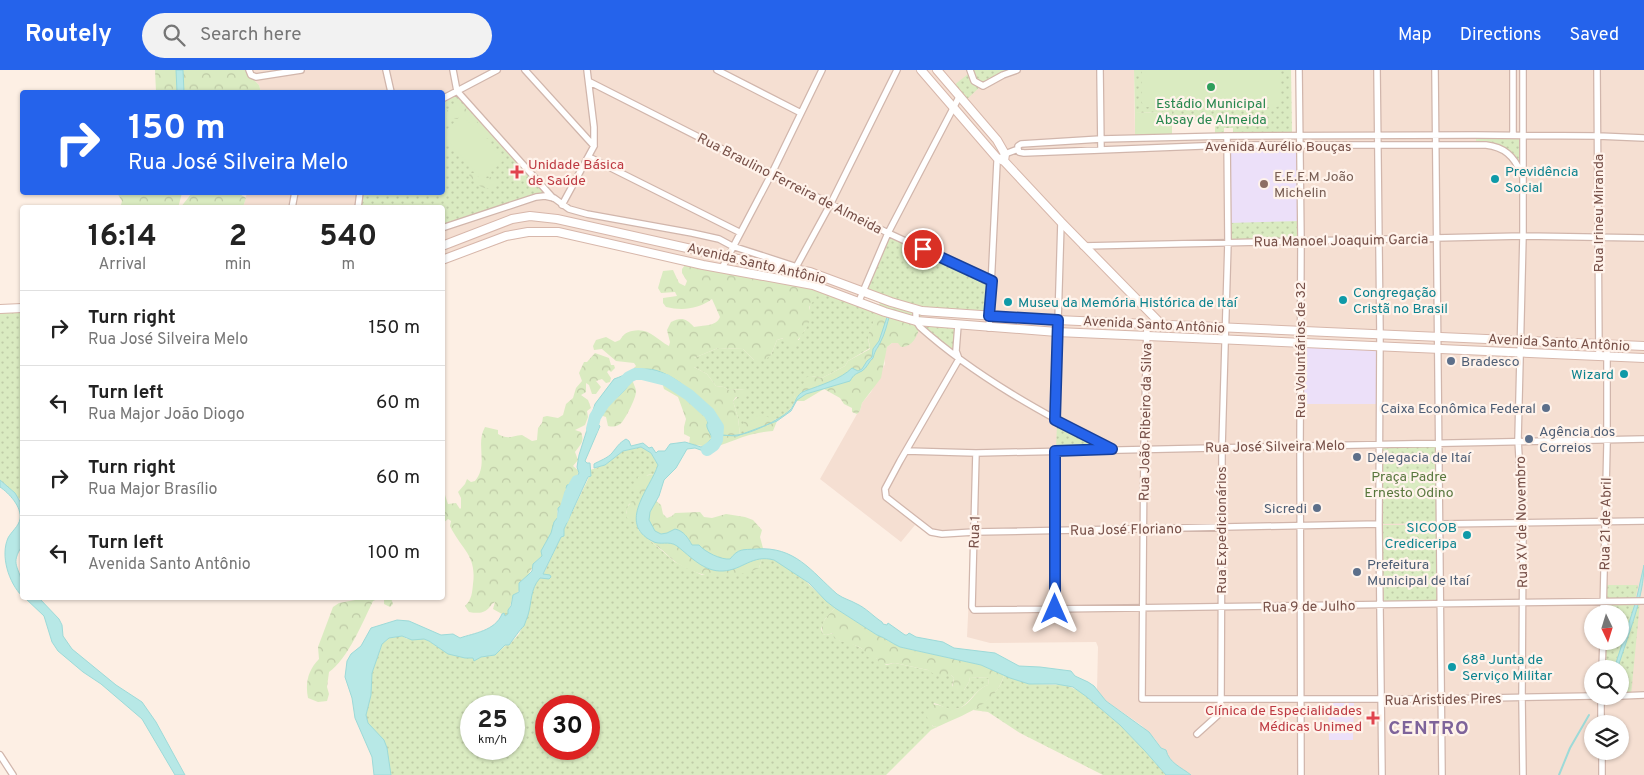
<!DOCTYPE html>
<html lang="en">
<head>
<meta charset="utf-8">
<style>
  :root { --surface:#fff; --page:#f2f2f2; --text:#222; --muted:#767676; --line:#e0e0e0; --accent:#2563eb }
  body { margin:0; font-family:Overpass,sans-serif; background:var(--page); color:var(--text); height:100vh; display:flex; flex-direction:column; font-size:19px; white-space:nowrap }
  * { box-sizing:border-box; margin:0 }
  p { font-size:16px; color:var(--muted) }
  .icon { flex:none; width:28px; height:28px; fill:none; stroke:currentColor; stroke-width:2; stroke-linecap:round; stroke-linejoin:round }
  .map { position:relative; flex:1; overflow:hidden }
  .side { position:absolute; left:20px; top:135px; width:425px; height:395px; display:flex; flex-direction:column; background:var(--surface); border-radius:5px; box-shadow:0 1px 4px #0004 }
  .side>* { flex:none }
  .hud { position:absolute; left:20px; top:20px; width:425px; height:105px; border-radius:5px; box-shadow:0 1px 4px #0004; background:#2563eb; color:#fff; overflow:hidden }
  .needle { width:32px; rotate:176deg }
  .tools { position:absolute; left:1584px; top:535px; display:grid; gap:10px }
  .tools a { display:grid; place-items:center; width:45px; height:45px; border-radius:50%; background:var(--surface); box-shadow:0 1px 4px #0004; font-size:25px }
  .speed { position:absolute; left:460px; top:625px; display:flex; gap:10px; font-size:25px; font-weight:700; text-align:center }
  .speed>* { display:grid; place-content:center; width:65px; height:65px; border-radius:50%; background:var(--surface); box-shadow:0 1px 4px #0004; line-height:1 }
  .speed small { font-size:12px; font-weight:400 }
  .speed .limit { border:8px solid #d22; background:#fff; color:#111 }
  .pin { position:absolute; display:grid; place-items:center; width:42px; height:42px; color:#fff; margin:-21px; border:2px solid #fff; border-radius:50%; box-shadow:0 1px 5px #0007 }
  .me { position:absolute; width:55px; margin:-28px; rotate:0deg; stroke-linejoin:round; filter:drop-shadow(0 0 4px #0008) }
  .turn { display:flex; align-items:center; gap:18px; height:105px; padding:0 25px; font-size:22px }
  .turn .icon { width:65px; height:65px; stroke-width:2.5 }
  .turn b { display:block; font-size:35px; line-height:42px }
  .eta { display:flex; justify-content:space-evenly; align-items:center; height:85px; text-align:center }
  .eta b { font-size:30px; font-weight:700; line-height:35px }
  ul { padding:0; list-style:none }
  li { display:flex; align-items:center; gap:15px; height:75px; padding:0 25px; border-top:1px solid var(--line) }
  li div { flex:1 }
  li b { display:block; font-size:19px }
  li em { font-style:normal }
  header { display:flex; align-items:center; gap:30px; box-sizing:border-box; height:70px; padding:0 25px; background:var(--accent); color:#fff }
  header strong { font-size:24px }
  nav { display:flex; gap:28px; margin-inline-start:auto; font-size:18px }
  .search { width:350px; height:45px; background:var(--page); display:flex; align-items:center; gap:12px; box-sizing:border-box; padding:0 18px; border-radius:28px; color:var(--muted); font-size:19px }
  .map>svg:first-child { display:block }
  .residential { fill:#f5dfd2; fill-rule:evenodd }
  .education { fill:#ece0f9 }
  .grass { fill:url(#grass-dots); fill-rule:evenodd }
  .forest { fill:url(#forest-crowns) }
  .garden { fill:#daebc1 }
  .water { fill:#b7e8e6; stroke:#9ddad8 }
  .lines { fill:none; stroke-linecap:round; stroke-linejoin:round }
  .stream { stroke:#9ddad8; stroke-width:2 }
  .river { stroke:#b7e8e6; stroke-width:12 }
  .street-casing { stroke:#d1b6ac; stroke-width:8 }
  .secondary-casing { stroke:#d7b7ab; stroke-width:10 }
  .street { stroke:#fff; stroke-width:5.5 }
  .secondary { stroke:#fff; stroke-width:8 }
  .route-casing { stroke:#184099; stroke-width:12 }
  .route { stroke:#2563eb; stroke-width:9 }
  .leisure-dot { fill:#2e9e5b; stroke:#fff3eb; stroke-width:2 }
  .health-dot { fill:#e0444e; stroke:#fff3eb; stroke-width:2 }
  .culture-dot { fill:#0f9aa8; stroke:#fff3eb; stroke-width:2 }
  .education-dot { fill:#8d6e63; stroke:#fff3eb; stroke-width:2 }
  .service-dot { fill:#5c6f8a; stroke:#fff3eb; stroke-width:2 }
  .labels { text-anchor:middle; stroke-width:4.5; stroke-linejoin:round; paint-order:stroke }
  .leisure-label { font-size:14px; fill:#27864d; stroke:#fff3eb }
  .street-label { font-size:14px; fill:#775048; stroke:#fff3eb }
  .health-label { font-size:14px; fill:#be3a42; stroke:#fff3eb; text-anchor:start }
  .culture-label { font-size:14px; fill:#0d838f; stroke:#fff3eb; text-anchor:start }
  .education-label { font-size:14px; fill:#785e54; stroke:#fff3eb; text-anchor:start }
  .service-label { font-size:14px; fill:#4e5e75; stroke:#fff3eb; text-anchor:start }
  .park-label { font-size:14px; fill:#58773d; stroke:#fff3eb }
  .district-label { font-size:19px; font-weight:bold; letter-spacing:1px; fill:#7e639a; stroke:#fff3eb }
</style>
</head>
<body>
<header>
<strong>Routely</strong>
<div class="search"><svg class="icon" aria-label="search" viewBox="0 0 24 24"><circle cx="10" cy="10" r="6"/><path d="M15 15l6 6"/></svg>Search here</div>
<nav><a>Map</a><a>Directions</a><a>Saved</a></nav>
</header>
<div class="map">
<svg width="1644" height="705" viewBox="0 0 1644 705">
  <defs>
    <pattern id="grass-dots" width="8" height="8" patternUnits="userSpaceOnUse" patternTransform="scale(1.25)"><rect width="8" height="8" fill="#daebc1"/><path d="M2 2h.1M6 6h.1" fill="none" stroke="#bfcba7" stroke-width="1.8" stroke-linecap="round"/></pattern>
    <pattern id="forest-crowns" width="20" height="18" patternUnits="userSpaceOnUse" patternTransform="scale(1.25)"><rect width="20" height="18" fill="#daebc1"/><path d="M2 6a3 3 0 1 1 6 0M12 15a3 3 0 1 1 6 0" fill="none" stroke="#bfcba7"/></pattern>
  </defs>
  <rect width="100%" height="100%" fill="#fdefe4"/>
  <path class="residential" d="M253,0h881l1,66 163,-3v-63h346v705h-453l-19,-13 -5,-7 -1,-5 -5,-2 -6,-9 -14,-14 -35,-24 -9,-11 1,-43 -2,-5 -106,1 -23,-6 5,-103 -32,3 -9,-2 -16,-10 -14,17 -81,-63 37,-65 3,-3 2,-8 9,-11 14,-28 -1,-8 3,-9 5,-4h6l-10,-111 -29,69 -290,-65 -43,1 -19,4 -64,23 -1,-56h-199l4,-15 195,-1v-100h-181l-2,-7 -5,-5zM1592,544h28v27h-28zM1592,599h28v27h-28zM1592,654h28v27h-28z"/>
  <path class="education" d="M1299,76l1,93 -71,2 -1,-94z
    M1301,274l78,3v57h-78z
    M1354,632l-1,38h-24l-1,-35 2,-2z"/>
  <path class="grass" d="M973,0h39l-30,15 -17,16 -12,-15z
    M1134,0h157l1,63 -59,1v-6h-9v6h-9v-14l-43,1 -1,-9 -36,1z
    M457,23l91,102 -105,32 -1,-19h-82l2,-15 80,-1 1,-91z
    M1476,66h46v37l-12,-20 -34,-9z
    M1300,151v18l-71,2v-18z
    M888,163l104,48 -3,35 -67,-5 -59,-20z
    M814,217l64,22c-3,15 -13,24 -8,39l-22,13 -3,5 -23,12 -11,-2 -17,20 2,4c-14,25 -27,21 -52,22v12l-4,1 -2,-17 -5,-17 13,-12 -17,1 -5,-3 -8,-1 -9,-12 -13,-7v-9l24,-10 25,1 11,11 17,-5 6,-15 7,-2 15,2 2,-6 4,-4z
    M0,242h22v193l-2,-6 -20,-19z
    M916,251l42,4 -2,17 3,17z
    M1057,353l49,25 -50,2z
    M1438,374l1,79 -59,1 1,-79z
    M641,377l10,6 7,12 -3,9 -8,1 -7,19v7l-11,3 -3,9 10,9 3,9 36,31 27,13 57,-7 3,-10c27,-1 53,35 73,50l-10,11 -4,10 2,5 3,1 8,-2 6,8c17,1 32,15 46,24l9,-2 56,12 3,3 -2,8 12,4 5,-8 1,-5 19,1 -1,7c-16,5 -20,27 -39,24 -5,-1 -10,-5 -15,-6l-2,23 5,1 -6,3 -45,45h-495l-14,-42 -9,-10 -2,-8 6,-42 10,-29 7,-6 13,-2 5,3h17l5,2 10,7 26,10h8l1,2 7,-3 14,-2 11,-10 5,-2 8,-9 9,-20 3,-18 5,-14 4,-4 5,1v-4h-2l18,-38 3,-2v-6l27,-56 -1,-3 15,-5 18,-14zM471,636h43v43h-43zM546,636h43v43h-43z
    M1380,455h59v78l-57,1z
    M1605,515h33l-3,15 -31,1z
    M1604,532h36l-9,93h-11v-26h-18l1,-28h17v-27h-16z
    M1004,605l25,9 36,1 15,6 40,34 25,26 21,24h-63l-83,-42 -32,-21 -15,-2c13,-8 28,-20 31,-35z"/>
  <path class="forest" d="M155,0h98l1,10 5,5 2,7h-105z
    M455,34l8,2 28,31 -2,2 -7,-2 -20,-22 -5,4 -5,-1 -5,2c-4,-7 2,-12 8,-16z
    M471,103h3l8,7 9,-3 4,4v6c-12,5 -19,-3 -26,-12z
    M117,123h65l-4,15 -55,-1 -2,-2 1,-4z
    M192,123h46l8,5 -3,9 -63,1z
    M688,191l126,26 1,13c-10,9 -4,9 -5,19 0,5 -12,22 -16,25h-8l-3,-6 -6,2 -6,15 -6,5h-11l-11,-11 -25,-1 -24,10v9l13,7 9,12 8,1 5,3 17,-1v4l-4,4h-6l-3,4 5,17 2,17 4,-1v-12c9,-8 23,-8 33,-1l-4,10c-13,1 -26,4 -38,9 -7,2 -12,5 -19,6 -9,2 -18,-1 -27,-2l1,-7 -6,-3v-7l2,-8 -8,-22 -14,-8 -3,-10 -19,-5h-7l-3,5c1,4 4,9 4,12 1,5 -12,31 -16,33 -4,3 -8,3 -12,2l-2,-9 -9,-3 -2,-10 19,-25c11,-3 15,-5 22,-13l-2,-3 -18,-2 -14,-12 -8,1 -1,-4 3,-6 10,-3 9,5 5,-2c3,-5 6,-8 12,-9 17,-4 24,8 37,15l1,-4 -3,-12 4,-8c10,-5 15,-4 23,5 9,-2 22,0 26,-10l-8,-18c-14,10 -29,12 -46,8l-3,-4v-5l14,-2 -2,-4 -14,1 -3,-5 5,-17 10,-1 6,13 6,3 2,-5 -5,-8v-4z
    M881,228l41,13c-1,13 -4,36 -21,36l-3,-4h-6l-5,4 -6,31 -19,25 -2,8 -3,3 -5,-2v-4l-8,-4 -4,-6 -16,-9 -20,12h-8l-2,-5v-4l10,-9v-5l7,-2 11,2 23,-12 3,-5 22,-12 -2,-14 9,-22z
    M595,283l14,5 2,7h3l1,3 -4,4 -2,-2 -2,2 4,6 -1,4 -4,1 -4,-4 -6,2 5,6 -5,7h-4l-3,-9 -3,-2v9l-5,3 7,5 3,8 -4,3 1,6 -3,8 -10,5 6,2c4,10 -1,13 -6,20l3,8 -5,6 6,5 -10,21 3,7 -9,5 -6,7 1,6c-4,5 -4,9 -6,15 -4,9 -11,14 -10,24l-6,5 -8,14 -9,8 1,6 -8,10 -4,15 -3,2 -1,-2h-2l-9,-5 2,-7 -3,2c-6,9 -12,10 -23,8l-4,-6c7,-7 7,-13 8,-22 4,-29 -12,-35 -23,-58l1,-5 -3,-2 -5,4v-28h2l3,9 8,-1 4,6 1,-1v-10l-3,-6 7,-8 2,-5 4,3 4,-1c14,-17 0,-36 10,-54l13,3v4c10,6 14,2 24,1l10,6 5,-1 1,-12 4,-5 1,-6 4,-1 11,2 5,-3 3,-11 7,-6 3,-10 6,-7 -3,-8 5,-11h3z
    M655,404l9,6 -8,21 5,4 2,9 4,4 5,-2 3,-3 25,-1 4,5 8,1 14,-4 19,3 8,3 9,10 -2,7 4,15 -5,16c-29,12 -55,12 -82,-5 -6,-4 -10,-9 -15,-13 -11,-9 -21,-15 -26,-28l-8,-1c-3,-9 -2,-13 4,-20l8,-1v-6l-4,-4v-6l2,-7z
    M356,528h35l2,6 -3,3 -6,-3v-4l-4,-2 -7,3c-10,21 -26,59 -44,71l-2,15 2,7 -2,7 -9,1 -10,-4c-3,-15 0,-28 11,-39l-1,-12 15,-40 6,-4 16,-3z
    M835,538l42,27c9,3 14,8 23,12l81,18 23,10c-7,29 -43,41 -67,52 -11,-2 -13,-15 -6,-22 9,-3 17,7 28,3 13,-4 16,-19 29,-23l1,-7 -19,-1 -1,5 -5,8 -9,2 -3,-2 2,-12 -3,-3h-16l-7,-5 -33,-7 -14,2 -5,-7c-13,1 -8,-6 -15,-10 -9,-5 -19,-5 -27,-10l-1,-5 -7,2 -3,-1c-4,-12 5,-18 12,-26z"/>
  <path class="garden" d="M1142,0h138v35l-3,2h-133l-2,-4z
    M1172,42v24l-37,1v-24z
    M462,45l42,45 -21,19 -40,-43v-3z"/>
  <path class="water" d="M176,0h7l1,22h-7z
    M888,244h2c-3,10 -5,20 -10,29 -4,8 -4,5 -7,15 -4,3 -6,10 -11,13 -6,3 -8,3 -12,10l-44,13 -9,6 -6,11 -14,10 -40,15 -19,-1 -4,14 -5,4 -14,-5 -8,1 -11,19 -12,12 -5,16 -9,16 -1,8 6,11 6,3 6,-1 8,-4c9,2 13,9 17,16h7c6,7 22,15 31,14 9,-11 12,-9 26,-10 39,-3 55,22 81,45 7,5 13,6 20,10 9,4 17,13 25,18l1,2 4,1 1,-2 17,12h2l2,-2 7,4 27,5 11,6 41,5 24,13 21,1 31,4 4,5 13,6 6,4 12,15 43,31 12,16 5,2c3,13 15,17 25,25h-25l-21,-24 -25,-26 -33,-28 -14,-10 -17,-3h-27l-19,-6 -29,-13 -81,-18c-9,-4 -14,-9 -23,-12l-42,-27 -9,-7 -17,-18 -35,-23c-22,-6 -31,10 -51,11 -19,1 -32,-14 -46,-25 -8,-6 -17,0 -25,-5 -35,-18 -2,-52 6,-76l-7,-12 -10,-6 -18,4 -18,14 -11,3v-4c5,-3 14,-6 18,-11 5,-6 7,-10 14,-14l3,2 2,5 12,-3 6,5 3,-1 4,6 2,-2h7l5,-7 15,-2 16,5 5,-2 6,-7c-1,-4 -4,-7 -5,-11 -1,-6 2,-1 0,-7 -11,-27 -44,-47 -72,-46 -4,8 -8,14 -14,20 -10,9 -25,7 -26,28l5,4 -15,35 2,2h3l1,13 -3,1 -24,52v7l-3,1 -18,37 7,1 1,2 -2,2 -9,-1c-10,11 -8,24 -12,37 -1,4 -3,7 -4,11 -4,3 -11,14 -15,19h-4l-10,10 -14,2 -7,4 -1,-3h-8l-17,-4 -19,-13 -5,-2 -12,1 -10,-4 -13,2 -7,6 -10,29 -1,22 -5,20 2,8 16,17 3,8 4,27h-17l-2,-18 -17,-39 -3,-20 -7,-21 2,-16 4,-7 10,-8 10,-18 26,-8 12,1 32,14 12,-1 7,4c14,-5 35,-7 42,-24l2,-1 1,3 3,-2v-4l3,-4 2,-11 6,-3v-9l9,-8 4,-4 1,-7 9,-8 -1,-5 10,-18 3,-11 4,-5v-9l5,-4 1,-3h6l2,-2 -6,-11 1,-3 5,-1 7,-11 -2,-6 2,-12 16,-51 19,-25c12,-4 20,-10 33,-10 12,0 25,8 35,15 5,4 9,9 14,13 5,4 15,9 18,15 2,6 4,15 4,23 6,0 13,1 19,0 14,-1 42,-15 52,-24 7,-6 6,-17 16,-20 16,-6 36,-12 47,-23l6,3 4,-2 5,-8 5,-4 1,-8 6,-8z
    M0,410l15,13 7,12v41c-12,18 -3,21 0,37 1,4 0,9 0,13 -13,-13 -22,-40 -14,-58 3,-6 11,-12 12,-19 2,-12 -11,-26 -20,-32z
    M1644,495c0,32 -16,70 -26,102l-1,2h-3l22,-68z
    M25,528h14l20,21 3,6 1,11 9,13 44,36 26,17 14,20 29,53h-10l-33,-56 -41,-35 -18,-12 -25,-21 -6,-9 -8,-26z"/>
  <g class="lines">
    <path class="stream" d="M1559,705l11,-27 19,-33"/>
    <path class="river" d="M592,359l3,-12 9,-14 25,-26 6,-3h7l24,6 23,15 20,18 9,14 -1,13 -3,5 -7,5
      M563,448l7,-24 7,-13"/>
    <defs>
      <path id="street" d="M249,0l2,5 5,2 45,-7
        M386,0l5,22
        M453,0l4,21 96,107
        M525,0l69,76
        M717,0l84,43
        M970,0l4,11 9,5 20,-11 14,-5
        M1100,0l1,79
        M1299,0l2,171 -1,205 1,329
        M1377,0l3,264 -1,190 3,251
        M1435,0l7,705
        M1597,0l2,285
        M590,12l298,151 104,48
        M442,29l55,-29
        M1513,65v-65
        M1018,79l1,3 5,1 203,-8h259c18,2 28,11 35,28
        M589,87l150,75
        M562,135l32,-59v-19l-7,-57
        M292,138l3,-16
        M358,138l2,-16
        M442,158l94,-31 9,-1 9,2 15,11 18,5 105,19 27,6 13,7 62,20
        M1083,176l440,-10 121,2
        M722,198l50,-95 50,-103
        M789,210l42,-77 66,-133
        M859,231l29,-68 71,-136
        M916,240v11l4,6c56,50 124,87 190,121
        M1147,254l-3,125 -2,250h299l152,-3
        M958,255l-2,26 3,8 -59,102 -15,28 1,8 45,35 11,2 32,-2 405,-8
        M989,258l8,-166 8,-8 13,-5v-3l3,-2 80,-5 126,-3 248,-1 123,1 46,2
        M1055,350l6,-198
        M906,381l70,2 668,-14
        M1055,381v158
        M976,383l-4,154 2,3 670,-9
        M1440,454l204,-3
        M1603,544l4,-169v-100
        M1602,599l1,-28
        M1601,626v28
        M1620,626l24,-1
        M1197,664l20,-18 4,-16 1,-253 6,-205 -1,-106
        M1602,681v24
        M0,685l13,20
        M1523,705l-1,-77 1,-175 -5,-83 5,-204v-166"/>
      <path id="secondary" d="M921,0l76,88 7,3 57,61 101,103v2
        M937,0l60,70 8,14 -1,7
        M442,176l70,-27 18,-3 27,3 170,38 83,15 81,30 31,9 135,9 587,26
        M442,190l64,-24 22,-4h30l145,33 110,20 72,27 31,9 141,11 587,26
        M0,239l22,-1"/>
    </defs>
    <use href="#street" class="street-casing"/>
    <use href="#secondary" class="secondary-casing"/>
    <use href="#street" class="street"/>
    <use href="#secondary" class="secondary"/>
  </g>
  <g class="lines">
    <defs>
      <path id="route" d="M923,179l69,32 -3,35 69,4 -3,100 57,29 -57,2v158"/>
    </defs>
    <use href="#route" class="route-casing"/>
    <use href="#route" class="route"/>
  </g>
  <circle class="leisure-dot" cx="1211" cy="17" r="5"/>
  <g class="health-dot">
    <path d="M514.5 94.5h5v5h5v5h-5v5h-5v-5h-5v-5h5z"/>
    <path d="M1370.5 640.5h5v5h5v5h-5v5h-5v-5h-5v-5h5z"/>
  </g>
  <g class="culture-dot">
    <circle cx="1495" cy="109" r="5"/>
    <circle cx="1343" cy="230" r="5"/>
    <circle cx="1008" cy="232" r="5"/>
    <circle cx="1624" cy="304" r="5"/>
    <circle cx="1467" cy="465" r="5"/>
    <circle cx="1452" cy="597" r="5"/>
  </g>
  <circle class="education-dot" cx="1264" cy="114" r="5"/>
  <g class="service-dot">
    <circle cx="1451" cy="291" r="5"/>
    <circle cx="1546" cy="338" r="5"/>
    <circle cx="1529" cy="369" r="5"/>
    <circle cx="1357" cy="387" r="5"/>
    <circle cx="1317" cy="438" r="5"/>
    <circle cx="1357" cy="502" r="5"/>
  </g>
  <g class="labels">
    <g class="leisure-label">
      <text x="1211" y="38">Estádio Municipal<tspan x="1211" dy="16">Absay de Almeida</tspan></text>
    </g>
    <g class="street-label">
      <text x="1278" y="81">Avenida Aurélio Bouças</text>
      <text transform="translate(790 113) rotate(27)" y="5">Rua Braulino Ferreira de Almeida</text>
      <text transform="translate(1598 143) rotate(-90)" y="5">Rua Irineu Miranda</text>
      <text transform="translate(1341 170) rotate(-1)" y="5">Rua Manoel Joaquim Garcia</text>
      <text transform="translate(757 193) rotate(13)" y="5">Avenida Santo Antônio</text>
      <text transform="translate(1154 254) rotate(3)" y="5">Avenida Santo Antônio</text>
      <text transform="translate(1559 272) rotate(3)" y="5">Avenida Santo Antônio</text>
      <text transform="translate(1300 280) rotate(-90)" y="5">Rua Voluntários de 32</text>
      <text transform="translate(1145 352) rotate(-89)" y="5">Rua João Ribeiro da Silva</text>
      <text transform="translate(1275 376) rotate(-1)" y="5">Rua José Silveira Melo</text>
      <text transform="translate(1521 452) rotate(-91)" y="5">Rua XV de Novembro</text>
      <text transform="translate(1605 454) rotate(-89)" y="5">Rua 21 de Abril</text>
      <text transform="translate(1126 459) rotate(-1)" y="5">Rua José Floriano</text>
      <text transform="translate(1221 460) rotate(-90)" y="5">Rua Expedicionários</text>
      <text transform="translate(974 462) rotate(-88)" y="5">Rua 1</text>
      <text transform="translate(1309 536) rotate(-1)" y="5">Rua 9 de Julho</text>
      <text transform="translate(1443 629) rotate(-1)" y="5">Rua Aristides Pires</text>
    </g>
    <g class="health-label">
      <text x="528" y="99">Unidade Básica<tspan x="528" dy="16">de Saúde</tspan></text>
      <text x="1362" y="645" text-anchor="end">Clínica de Especialidades<tspan x="1362" dy="16">Médicas Unimed</tspan></text>
    </g>
    <g class="culture-label">
      <text x="1505" y="106">Previdência<tspan x="1505" dy="16">Social</tspan></text>
      <text x="1353" y="227">Congregação<tspan x="1353" dy="16">Cristã no Brasil</tspan></text>
      <text x="1018" y="237">Museu da Memória Histórica de Itaí</text>
      <text x="1614" y="309" text-anchor="end">Wizard</text>
      <text x="1457" y="462" text-anchor="end">SICOOB<tspan x="1457" dy="16">Crediceripa</tspan></text>
      <text x="1462" y="594">68ª Junta de<tspan x="1462" dy="16">Serviço Militar</tspan></text>
    </g>
    <g class="education-label">
      <text x="1274" y="111">E.E.E.M João<tspan x="1274" dy="16">Michelin</tspan></text>
    </g>
    <g class="service-label">
      <text x="1461" y="296">Bradesco</text>
      <text x="1536" y="343" text-anchor="end">Caixa Econômica Federal</text>
      <text x="1539" y="366">Agência dos<tspan x="1539" dy="16">Correios</tspan></text>
      <text x="1367" y="392">Delegacia de Itaí</text>
      <text x="1307" y="443" text-anchor="end">Sicredi</text>
      <text x="1367" y="499">Prefeitura<tspan x="1367" dy="16">Municipal de Itaí</tspan></text>
    </g>
    <g class="park-label">
      <text x="1409" y="411">Praça Padre<tspan x="1409" dy="16">Ernesto Odino</tspan></text>
    </g>
    <g class="district-label">
      <text x="1429" y="664">CENTRO</text>
    </g>
  </g>
</svg>
<div class="tools">
<a><svg class="needle" viewBox="-14 -14 28 28"><path d="M0-13l5 13h-10z" fill="#e53935"/><path d="M0 13l5-13h-10z" fill="#767676"/></svg></a>
<a><svg class="icon" aria-label="search" viewBox="0 0 24 24"><circle cx="10" cy="10" r="6"/><path d="M15 15l6 6"/></svg></a>
<a><svg class="icon" aria-label="layers" viewBox="0 0 24 24"><path d="M12 4l9 5-9 5-9-5zM3 14l9 5 9-5"/></svg></a>
</div>
<div class="speed"><div>25<small>km/h</small></div><div class="limit">30</div></div>
<div class="pin" style="left:923px;top:179px;background:#d93025"><svg class="icon" aria-label="arrive" viewBox="0 0 24 24"><path d="M6 21V4h12l-3 4 3 4H6"/></svg></div>
<svg class="me" style="left:1055px;top:539px" viewBox="-20 -20 40 40"><path d="M0-17L14 15 0 8-14 15z" fill="#2563eb" stroke="#fff" stroke-width="4"/></svg>
<div class="hud">
<div class="turn"><svg class="icon" aria-label="right" viewBox="0 0 24 24"><path d="M7 20v-9h11M14 6l5 5-5 5"/></svg><div><b>150 m</b>Rua José Silveira Melo</div></div>
</div>
<section class="side">
<div class="eta">
<div><b>16:14</b><p>Arrival</p></div>
<div><b>2</b><p>min</p></div>
<div><b>540</b><p>m</p></div>
</div>
<ul>
<li><svg class="icon" aria-label="right" viewBox="0 0 24 24"><path d="M7 20v-9h11M14 6l5 5-5 5"/></svg><div><b>Turn right</b><p>Rua José Silveira Melo</p></div><em>150 m</em></li>
<li><svg class="icon" aria-label="left" viewBox="0 0 24 24"><path d="M17 20v-9H6M10 6l-5 5 5 5"/></svg><div><b>Turn left</b><p>Rua Major João Diogo</p></div><em>60 m</em></li>
<li><svg class="icon" aria-label="right" viewBox="0 0 24 24"><path d="M7 20v-9h11M14 6l5 5-5 5"/></svg><div><b>Turn right</b><p>Rua Major Brasílio</p></div><em>60 m</em></li>
<li><svg class="icon" aria-label="left" viewBox="0 0 24 24"><path d="M17 20v-9H6M10 6l-5 5 5 5"/></svg><div><b>Turn left</b><p>Avenida Santo Antônio</p></div><em>100 m</em></li>
</ul>
</section>
</div>
</body>
</html>
